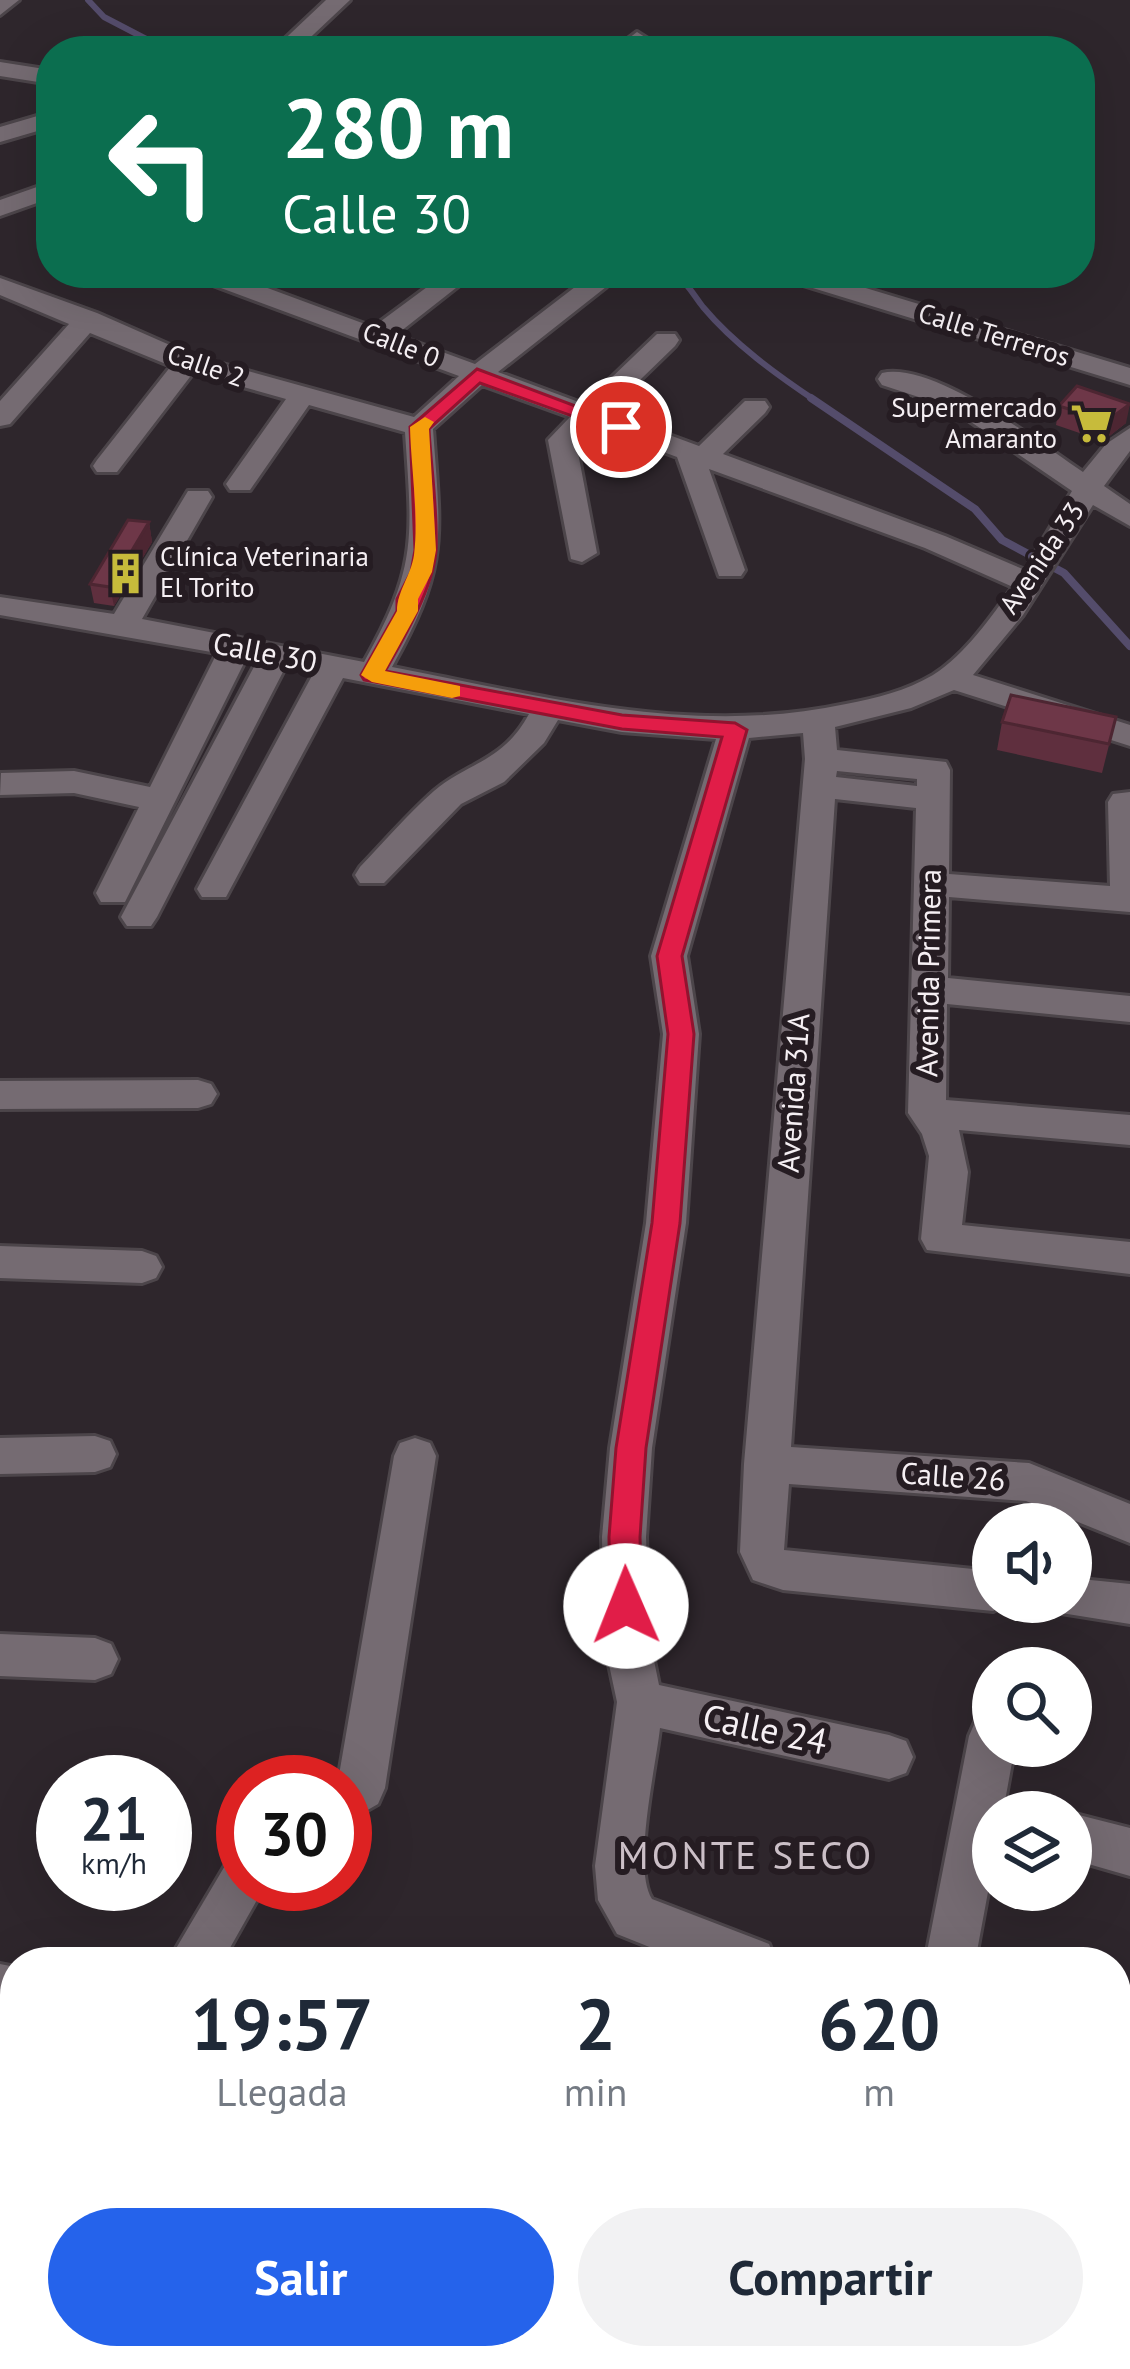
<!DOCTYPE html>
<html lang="es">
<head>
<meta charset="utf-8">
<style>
  :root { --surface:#fff; --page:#f2f2f3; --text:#1f2937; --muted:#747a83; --accent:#2563eb }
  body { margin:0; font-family:"PT Sans",sans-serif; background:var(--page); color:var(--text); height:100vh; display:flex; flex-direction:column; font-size:45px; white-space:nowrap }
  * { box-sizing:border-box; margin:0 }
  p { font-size:39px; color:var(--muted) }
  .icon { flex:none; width:66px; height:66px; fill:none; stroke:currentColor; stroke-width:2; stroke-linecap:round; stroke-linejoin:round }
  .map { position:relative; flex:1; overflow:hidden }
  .side { position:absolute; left:0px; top:1947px; width:1131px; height:423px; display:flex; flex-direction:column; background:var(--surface); border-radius:48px 48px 0 0; box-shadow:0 12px 48px #0002 }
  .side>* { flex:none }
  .hud { position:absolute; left:36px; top:36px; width:1059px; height:252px; border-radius:48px; box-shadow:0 12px 48px #0002; background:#0b6e4f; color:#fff; overflow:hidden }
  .controls { position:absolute; left:972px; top:1503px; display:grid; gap:24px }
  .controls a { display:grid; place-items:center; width:120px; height:120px; border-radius:50%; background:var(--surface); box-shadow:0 12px 48px #0002; font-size:60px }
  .speed { position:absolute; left:36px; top:1755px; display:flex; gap:24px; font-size:60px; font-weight:700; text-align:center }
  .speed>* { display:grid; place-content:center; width:156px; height:156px; border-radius:50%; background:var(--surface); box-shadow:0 12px 48px #0002; line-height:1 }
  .speed small { font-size:30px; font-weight:400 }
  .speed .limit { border:18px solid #d22; background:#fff; color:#111 }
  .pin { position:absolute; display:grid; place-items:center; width:102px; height:102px; color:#fff; margin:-51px; border:6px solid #fff; border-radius:50%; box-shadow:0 3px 12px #0007 }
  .me { position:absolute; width:132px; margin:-66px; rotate:359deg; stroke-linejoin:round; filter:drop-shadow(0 0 9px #0008) }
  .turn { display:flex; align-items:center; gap:42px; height:252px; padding:0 48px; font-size:54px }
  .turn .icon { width:156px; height:156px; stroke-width:2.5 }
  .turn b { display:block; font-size:84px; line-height:102px }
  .eta { display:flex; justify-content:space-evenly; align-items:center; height:204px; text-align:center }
  .eta b { font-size:72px; font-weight:800; line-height:84px }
  .action { display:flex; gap:24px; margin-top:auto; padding:24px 48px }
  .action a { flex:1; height:138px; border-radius:72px; background:var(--accent); color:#fff; font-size:48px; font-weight:800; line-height:138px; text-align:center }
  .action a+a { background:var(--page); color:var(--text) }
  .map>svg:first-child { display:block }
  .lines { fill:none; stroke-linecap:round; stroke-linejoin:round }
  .stream-far1 { stroke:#544c6b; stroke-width:6 }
  .stream { stroke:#544c6b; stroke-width:8 }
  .minor-casing { stroke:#4c454a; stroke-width:6 }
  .minor { fill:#756b72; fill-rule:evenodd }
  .wall { fill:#5f2f3e }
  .shaded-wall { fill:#4d2632 }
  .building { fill:#6e3748; stroke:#4d2632; stroke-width:3 }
  .route { fill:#e11d48; stroke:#92132f; stroke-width:3 }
  .slow { fill:#f59e0b }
  .labels { text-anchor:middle; stroke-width:12; stroke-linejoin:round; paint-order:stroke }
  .far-street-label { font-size:27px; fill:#f5eff3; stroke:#251c22 }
  .far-poi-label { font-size:27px; fill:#f5eff3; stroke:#251c22; text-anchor:end }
  .street-label { font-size:30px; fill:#f5eff3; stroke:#251c22 }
  .near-street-label { font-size:36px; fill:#f5eff3; stroke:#251c22 }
  .near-neighbourhood-label { font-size:39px; letter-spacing:3px; fill:#cbbfc7; stroke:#251c22 }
</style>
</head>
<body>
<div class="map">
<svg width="1130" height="2369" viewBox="0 0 1130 2369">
  <rect width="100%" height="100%" fill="#2e262c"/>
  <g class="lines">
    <path class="stream-far1" d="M88,0l16,17 48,25 1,9
      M671,273c18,10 20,19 32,34 31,37 74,68 113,94"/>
    <path class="stream" d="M811,398l164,111 27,31 62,33 66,73"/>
    <defs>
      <path id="minor" d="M0,0h19l-19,15z
        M326,0h24l-54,51h-24z
        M637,32l11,7 -12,12h-24z
        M0,62l51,8v14l-51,-8z
        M51,112v15l-51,15v-15z
        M51,182v16l-51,18v-16z
        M190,273h37l146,54 73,-54h29l-79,62 79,29 113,-87h18l4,5 -4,5 -108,85 86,32 73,-70h18l4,6 -4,6 -68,66 92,34 46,-45h20l4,6 -4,6 -42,41 222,82 80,34 47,-79 -123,-84 -67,-22 -4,-6 4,-6c52,-12 159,71 201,99l23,-28 24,-16v23l-26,35 26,18v22l-37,-21 -70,110 -50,60 157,50v21l-176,-56 -43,18 -76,19 2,23 109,12 4,8 -1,104 161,12 -2,-84 5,-8 17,-2v120l-181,-15 -1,81 182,18v26l-183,-18 -1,96 184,15v30l-171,-15 9,42 -6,53 168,17v32l-203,-24 -6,-11 8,-83 -7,-22 -14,-21 8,-305 -81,-9 -44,648 238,16 101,41v39l-104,-42 -237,-17 -5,66 209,21v31h17l-17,9 -210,-21 -30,-10 -13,-28 4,-88 61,-705 -2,-26 -54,5 -62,218 12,78 -13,189 -34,225 -6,89 4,104 9,44 230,50 17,6 7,16 -7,16 -17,6 -229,-51c-4,38 -28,141 -8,171l117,45 7,18h-89l-70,-28 -19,-34 -3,-34 22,-164 -13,-61 -2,-104 8,-89 36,-225 17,-189 -12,-78 65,-217 -94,-7 -64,-12 -14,23 -40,39 -43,22 -77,79h-24l-5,-8 5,-8c24,-25 48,-53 74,-76 34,-29 69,-29 95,-77l-186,-36 -117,219h-24l-5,-8 117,-217 -28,-6 -129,251 -6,9h-24l-6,-9 136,-256 -11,-2 -121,243h-24l-5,-9 43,-86 -65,-14 -74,2 1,-22 73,-2 76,16 67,-134 -217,-38v-18l114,17 74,-123h20l4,6 -70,122 222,43c54,-96 48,-124 41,-230l-96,-27 -59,85h-20l-4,-6 60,-85 -93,-26 -76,99h-20l-4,-6 4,-6 74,-94 -81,-33 -80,91 -10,2v-25l69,-77 -69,-29v-17l97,35 100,44 217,60 45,-41 -265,-98zM482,385l88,32 -22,23 23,119 11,3 15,-9 -21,-111 17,-16 84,31 42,119h22l4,-6 -36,-101 216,79 88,39c-23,31 -47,67 -80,88 -27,16 -57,23 -87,29 -153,33 -303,-8 -454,-37 56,-100 49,-127 41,-238zM837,771l80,8v7l-81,-9z
        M776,273h40l314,95v17l-350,-107z
        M198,1080l13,4 6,10 -6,10 -13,4 -198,1v-28z
        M0,1246l142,5 14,5 6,11 -6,11 -14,5 -142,-5z
        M95,1436l15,5 6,13 -6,13 -15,5 -95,2v-36z
        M415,1438l15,5 6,13 -51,332 -7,16 -33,19v-41h-15l9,-7 55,-319 6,-13z
        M1071,1578l59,6v40l-75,-12 -5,-10h21z
        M0,1634l95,4 16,6 7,15 -7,15 -16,6 -95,-4z
        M993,1714v32h22l-12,66h-10v53l-18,97h-50l44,-226 7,-16z
        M1071,1813l59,15v48l-59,-17z
        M243,1857v27h23l-44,78h-54l58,-98z
        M0,1964l15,3v50l-15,-3z
        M1116,2049l14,5v52l-14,-5z
        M0,2236l15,6 2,113 -17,7z"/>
    </defs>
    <use href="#minor" class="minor-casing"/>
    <use href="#minor" class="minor"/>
  </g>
  <path class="wall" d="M1059,406l67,17 -23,18 -47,-16z
    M149,522l3,20 -38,64 -20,-3 -4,-19z
    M1116,717l-14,56 -105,-23 5,-28z"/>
  <path class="shaded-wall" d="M1130,404l-4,19 -23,18 4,-20z
    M149,522l3,20 -38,64 -4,-19z"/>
  <path class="building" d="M1077,386l53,18 -23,17 -48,-15z
    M128,520l21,2 -39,65 -20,-3z
    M1011,695l105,22 -7,27 -107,-22z"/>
  <path class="route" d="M477,369l154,58 -17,4 -134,-48 -51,46c2,39 9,82 7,122 -3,37 -32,87 -51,120l237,44 113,8 12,7 -65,226 12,78 -14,189 -34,225 -6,89 2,69 -5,11 -11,4 -11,-4 -5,-11 -1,-69 7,-89 36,-225 16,-189 -11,-78 65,-219 -100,-8 -258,-49 -3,-5 36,-64v-12l14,-27 4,-22 -5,-123z"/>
  <path class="slow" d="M425,417l9,5 -5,7 7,121 -4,22 -14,27v12l-33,60 75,15v10l-8,2 -80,-16 -11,-7 36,-64c0,-20 14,-35 17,-56 5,-40 -3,-87 -4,-128z"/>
  <defs>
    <symbol id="supermarket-bare" viewBox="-9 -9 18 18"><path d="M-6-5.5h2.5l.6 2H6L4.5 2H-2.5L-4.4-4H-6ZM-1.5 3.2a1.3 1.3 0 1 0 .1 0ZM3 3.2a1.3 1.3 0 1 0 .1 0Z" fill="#c7bb3b" stroke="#251c22" stroke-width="2.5" paint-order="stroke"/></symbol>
    <symbol id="building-bare" viewBox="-9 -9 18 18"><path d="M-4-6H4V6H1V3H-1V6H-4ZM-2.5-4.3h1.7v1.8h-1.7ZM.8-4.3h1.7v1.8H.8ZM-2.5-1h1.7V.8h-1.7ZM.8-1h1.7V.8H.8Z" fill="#c7bb3b" stroke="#251c22" stroke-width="2.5" paint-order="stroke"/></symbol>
  </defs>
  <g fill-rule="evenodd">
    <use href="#supermarket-bare" x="1062" y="394" width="59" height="59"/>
    <use href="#building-bare" x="96" y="544" width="59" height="59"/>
  </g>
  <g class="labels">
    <g class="far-street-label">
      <text transform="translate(994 335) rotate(17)" y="9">Calle Terreros</text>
      <text transform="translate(401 345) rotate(21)" y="9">Calle 0</text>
      <text transform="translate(206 366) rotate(19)" y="9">Calle 2</text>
      <text transform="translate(1042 558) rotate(-56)" y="9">Avenida 33</text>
    </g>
    <g class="far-poi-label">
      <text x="1057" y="417">Supermercado<tspan x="1057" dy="31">Amaranto</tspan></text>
      <text x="160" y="566" text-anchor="start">Clínica Veterinaria<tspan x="160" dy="31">El Torito</tspan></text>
    </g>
    <g class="street-label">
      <text transform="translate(265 653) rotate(11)" y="10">Calle 30</text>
      <text transform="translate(929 973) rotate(-89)" y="10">Avenida Primera</text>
      <text transform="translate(794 1093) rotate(-86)" y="10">Avenida 31A</text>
      <text transform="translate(953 1477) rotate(4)" y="10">Calle 26</text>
    </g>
    <g class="near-street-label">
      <text transform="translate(765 1729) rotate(12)" y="13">Calle 24</text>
    </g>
    <g class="near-neighbourhood-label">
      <text x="746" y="1869">MONTE SECO</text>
    </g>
  </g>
</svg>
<div class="controls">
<a><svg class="icon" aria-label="sound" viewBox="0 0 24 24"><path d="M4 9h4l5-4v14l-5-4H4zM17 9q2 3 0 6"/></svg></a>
<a><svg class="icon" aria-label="search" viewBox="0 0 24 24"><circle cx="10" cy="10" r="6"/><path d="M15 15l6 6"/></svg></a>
<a><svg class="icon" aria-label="layers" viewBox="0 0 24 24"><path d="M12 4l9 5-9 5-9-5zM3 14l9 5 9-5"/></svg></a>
</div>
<div class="speed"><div>21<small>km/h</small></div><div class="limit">30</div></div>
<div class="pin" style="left:621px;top:427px;background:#d93025"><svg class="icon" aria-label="arrive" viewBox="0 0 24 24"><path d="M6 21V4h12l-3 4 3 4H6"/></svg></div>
<svg class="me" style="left:626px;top:1606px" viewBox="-20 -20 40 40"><circle r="19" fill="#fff"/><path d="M0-13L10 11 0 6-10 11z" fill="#e11d48"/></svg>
<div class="hud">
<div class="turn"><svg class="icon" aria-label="left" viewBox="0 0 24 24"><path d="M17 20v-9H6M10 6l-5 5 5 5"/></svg><div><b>280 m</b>Calle 30</div></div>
</div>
<section class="side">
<div class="eta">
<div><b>19:57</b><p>Llegada</p></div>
<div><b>2</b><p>min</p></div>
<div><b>620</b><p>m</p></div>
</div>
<div class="action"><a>Salir</a><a>Compartir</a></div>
</section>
</div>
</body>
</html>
